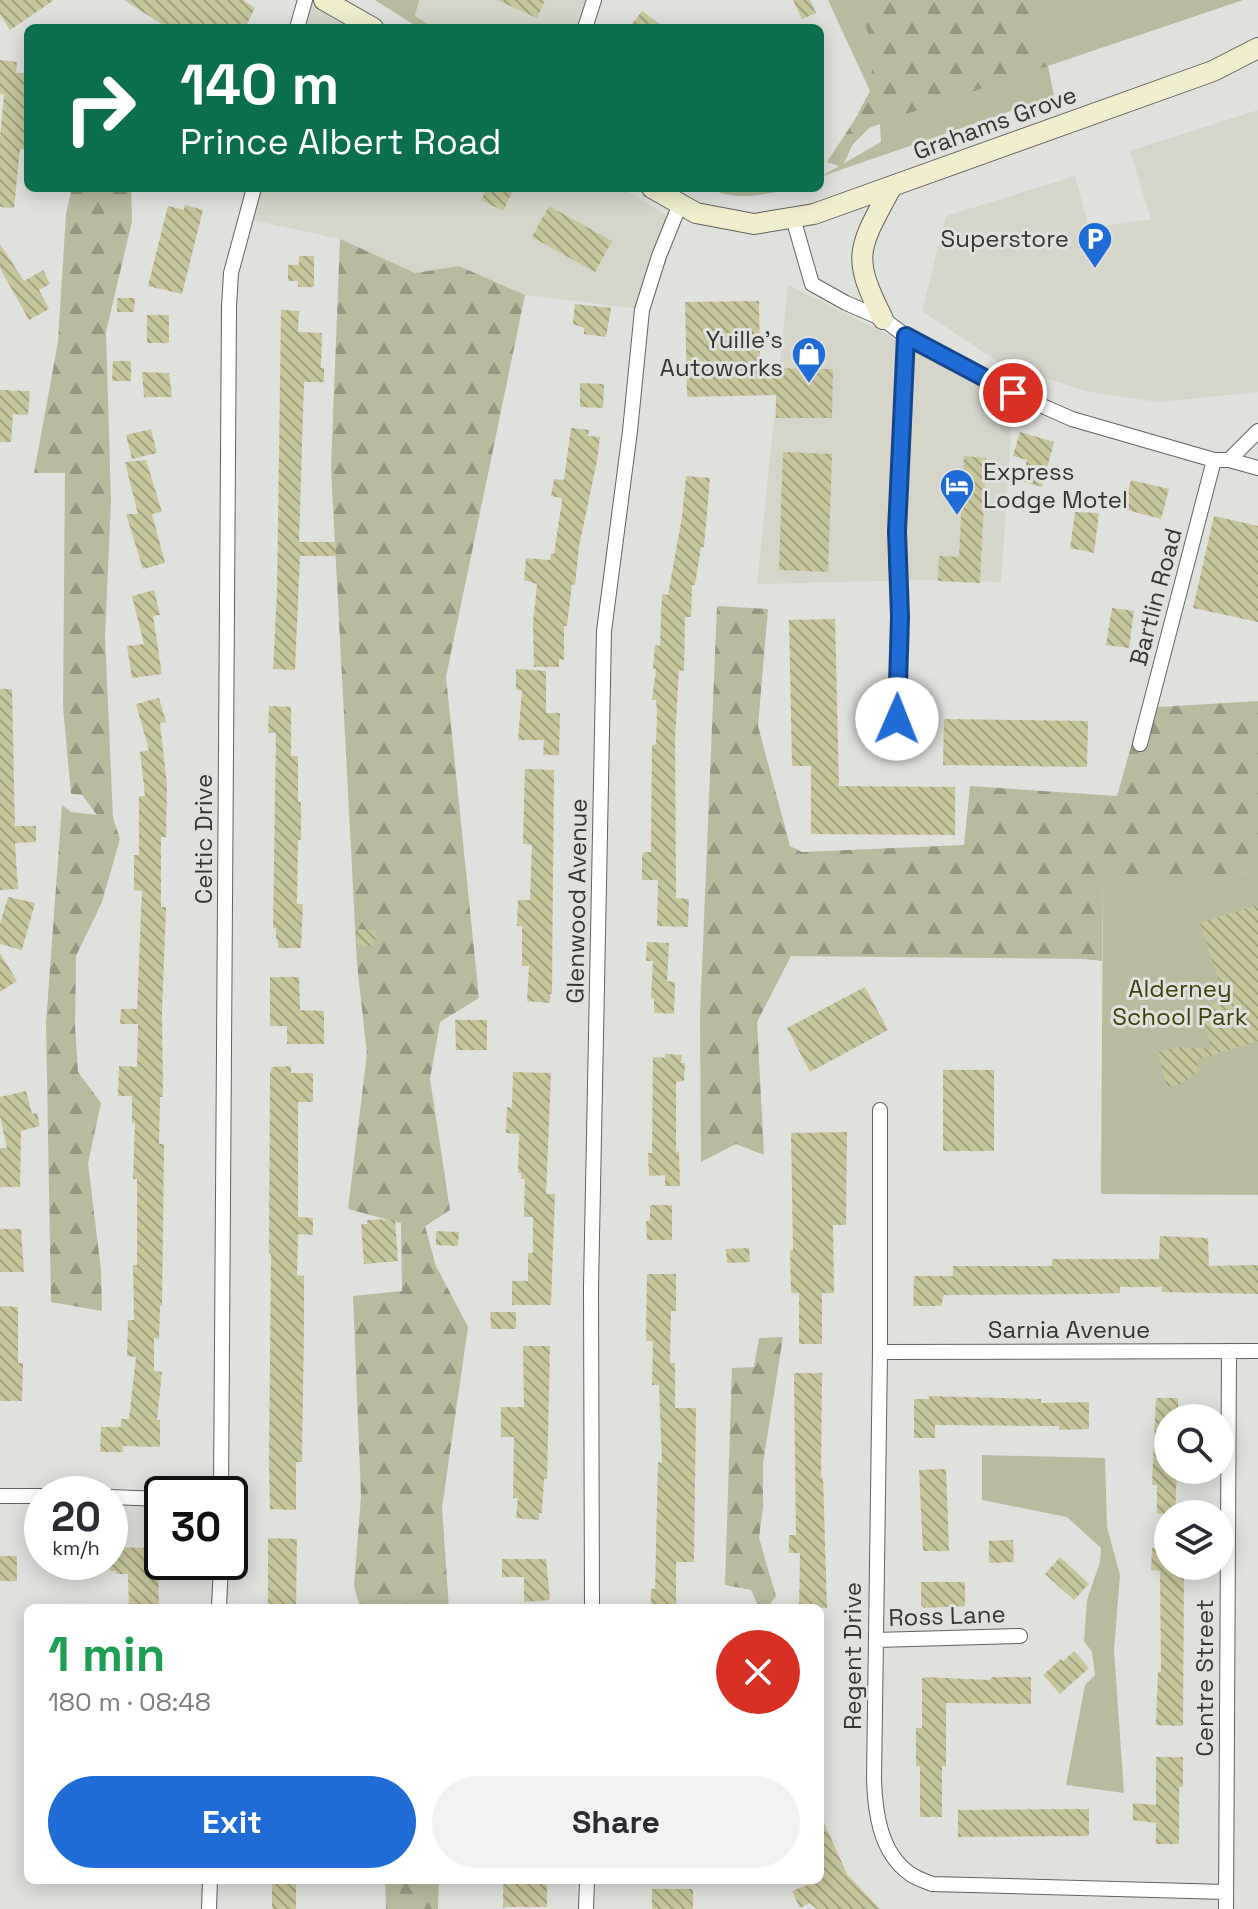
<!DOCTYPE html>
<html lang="en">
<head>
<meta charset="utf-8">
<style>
  :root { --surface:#fff; --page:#f2f2f3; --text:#2b2b33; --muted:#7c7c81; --accent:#1f6cd7 }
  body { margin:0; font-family:"Space Grotesk",sans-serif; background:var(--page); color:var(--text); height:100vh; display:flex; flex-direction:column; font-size:30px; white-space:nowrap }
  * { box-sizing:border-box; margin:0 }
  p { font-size:26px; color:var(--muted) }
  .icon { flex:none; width:44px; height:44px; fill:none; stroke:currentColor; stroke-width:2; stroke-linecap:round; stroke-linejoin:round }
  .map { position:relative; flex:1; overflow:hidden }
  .panel { position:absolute; left:24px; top:1604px; width:800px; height:280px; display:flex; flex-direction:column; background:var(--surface); border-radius:12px; box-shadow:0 4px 20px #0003 }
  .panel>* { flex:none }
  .guide { position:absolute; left:24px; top:24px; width:800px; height:168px; border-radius:12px; box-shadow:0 4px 20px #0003; background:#0b6e4f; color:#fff; overflow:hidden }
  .tools { position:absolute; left:1154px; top:1404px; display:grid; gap:16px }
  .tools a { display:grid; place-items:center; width:80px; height:80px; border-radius:50%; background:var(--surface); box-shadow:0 4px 20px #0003; font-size:40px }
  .speed { position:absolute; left:24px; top:1476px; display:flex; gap:16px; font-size:40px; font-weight:700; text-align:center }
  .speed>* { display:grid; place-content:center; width:104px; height:104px; border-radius:50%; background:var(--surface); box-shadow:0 4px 20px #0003; line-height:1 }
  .speed small { font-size:20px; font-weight:400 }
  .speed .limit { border:4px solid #111; border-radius:12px; background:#fff; color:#111 }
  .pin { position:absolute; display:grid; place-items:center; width:68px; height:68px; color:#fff; margin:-34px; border:4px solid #fff; border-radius:50%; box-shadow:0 2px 8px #0007 }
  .me { position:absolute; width:88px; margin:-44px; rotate:1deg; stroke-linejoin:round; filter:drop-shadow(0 0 6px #0008) }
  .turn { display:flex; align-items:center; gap:28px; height:168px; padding:0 24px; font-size:36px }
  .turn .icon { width:104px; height:104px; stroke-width:2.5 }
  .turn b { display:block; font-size:56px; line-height:68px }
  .round { display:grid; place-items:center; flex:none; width:84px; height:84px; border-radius:42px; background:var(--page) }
  .summary { display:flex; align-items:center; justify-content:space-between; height:136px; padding:0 24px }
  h1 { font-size:48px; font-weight:700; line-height:60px; color:#1e9e55 }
  .button { display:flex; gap:16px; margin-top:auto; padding:16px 24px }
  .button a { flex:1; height:92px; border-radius:48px; background:var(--accent); color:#fff; font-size:32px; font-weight:700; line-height:92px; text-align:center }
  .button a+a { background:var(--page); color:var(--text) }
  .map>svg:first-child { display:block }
  .built { fill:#d5d5ca }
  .green { fill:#baba9f }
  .forest { fill:url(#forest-firs) }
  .building { fill:url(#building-back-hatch) }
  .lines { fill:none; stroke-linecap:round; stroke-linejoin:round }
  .street-casing { stroke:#62625f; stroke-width:16 }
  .secondary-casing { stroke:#62625f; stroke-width:22 }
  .street { stroke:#fff; stroke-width:14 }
  .secondary { stroke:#f0eecc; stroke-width:20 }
  .route-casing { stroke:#14468c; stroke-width:20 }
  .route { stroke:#1f6cd7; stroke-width:14 }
  .labels { text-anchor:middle; stroke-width:6; stroke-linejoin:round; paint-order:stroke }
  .street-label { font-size:24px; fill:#363635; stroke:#e0e0dd }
  .poi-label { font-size:24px; fill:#363635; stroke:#e0e0dd; text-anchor:end }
  .park-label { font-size:24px; fill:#423f09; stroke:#e0e0dd }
</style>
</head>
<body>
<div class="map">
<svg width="1258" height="1909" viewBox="0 0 1258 1909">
  <defs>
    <pattern id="forest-firs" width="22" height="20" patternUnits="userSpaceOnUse" patternTransform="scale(2)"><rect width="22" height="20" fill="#baba9f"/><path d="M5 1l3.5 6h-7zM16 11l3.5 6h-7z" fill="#989882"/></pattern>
    <pattern id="building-back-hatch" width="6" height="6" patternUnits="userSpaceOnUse" patternTransform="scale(2)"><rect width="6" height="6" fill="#c7c69b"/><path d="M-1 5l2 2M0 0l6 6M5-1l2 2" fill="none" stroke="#a2a27f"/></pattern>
  </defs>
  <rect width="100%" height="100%" fill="#e0e0dd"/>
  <path class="built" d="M306,0h11l39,28h-60z
    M419,0h176l-10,28h-151l-19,-12z
    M1258,110v282l-100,10 -73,-11 -88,-30 -75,-50 24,-95 129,-40 14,52 62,-9 -21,-68z
    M246,188h375l59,35 -31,87 -124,-15 -66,-29 -44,7 -75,-34 -102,-22z
    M788,285l181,90 45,16 -13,191 -84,-2 -160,4z"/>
  <path class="green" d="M375,0h44l-4,16 19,12h-15z
    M828,0h415l-195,66 6,30 -234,81 61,-35 -1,-18 -34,12 24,-45z
    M710,188h82c-26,7 -58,14 -82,0z
    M1258,871v324l-157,-1 2,-319h130z
    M982,1455l123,3 2,69 13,48 -6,75 10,143 -58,-8 19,-100 10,-10 -3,-23 -8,-11 3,-41 13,-38 1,-14 -34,-31 -85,-17z"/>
  <path class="forest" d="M857,0h169l22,66 -177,60 -18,18 -11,23 -15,-5 46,-70 -3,-53z
    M72,188h59l1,33 -26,111 5,169 -6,135 8,182 7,21 -18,63 -26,54 -1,69 3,47 23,31 -13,60 13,107 1,41 -51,-9 -5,-279 16,-218 9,7 26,3 -15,-20 -11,-1 -8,-87 2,-234h-31l24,-131 8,-128z
    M340,239l75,34 44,-7 66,29 -79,382 33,321 -39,24 -10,57 20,131 -25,16 11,40 32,61 -26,181 7,100h-89l-6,-22 7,-90 -8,-200 49,-5 -1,-68 -53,-14 19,-155 -10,-90 -26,-497z
    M717,606l51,3 -10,117 32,120 12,6 162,-7 6,-59 147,10 25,-88 116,-7v170l-25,4h-130l-1,86 -18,-2 -293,-3 -34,66 7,133 -28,-11 -35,18 -1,-146z
    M783,1337l-20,126v44l-4,31 17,58 -9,12h-8l-8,-18 -26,-5 7,-217 22,-1 5,-29z
    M385,1880h54l-1,29h-52z"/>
  <path class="building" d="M0,0h54l-44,30 -10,-16z
    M124,0h119l12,8 -10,20h-77z
    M497,0h48l-8,18z
    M793,0h17l6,13 -14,6z
    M642,11l23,17h-36z
    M0,60l17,2 -1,11h12v77l-8,-1 -6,59 -14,-1v-69l4,-43 -4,-1z
    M487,188h27l-11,23 -22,-11z
    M185,205l18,5 -21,84 -34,-8 20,-80 16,4z
    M549,206l63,35 -17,31 -63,-35z
    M0,244l24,37 19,-11 7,14 -11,6 10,19 -20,11 -29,-52z
    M299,256h15v31h-16v-6h-10v-16h11z
    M117,298h18l-1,14h-17z
    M759,301l1,67 73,1 -1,49h-56v-23l-89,2 -2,-95z
    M575,304l36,4 -5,29 -22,-3v-6l-11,-4z
    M281,310l18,1 -1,21 24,1 -1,35h3v14h-20l-5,160h37v14h-36l-5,114 -22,-1 4,-76z
    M147,315h22v28h-22z
    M113,361h18v20h-19z
    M142,372l27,1 3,24h-28z
    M580,383l24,1 -1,24 -23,-1z
    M0,390l30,1 -2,24 -15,-1 -2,28h-11z
    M571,428l18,2 -1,6 12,1 -3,24 -18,85 -4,39 -3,-1 -5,42h-3v34l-5,-1v8h-25l-1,-44 4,-39 -13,-4 2,-22 24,2 1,-7 3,1 8,-53 -1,-3 -10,-2 3,-17 10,1z
    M151,429l6,24 -25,6 -6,-24z
    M1020,432l34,10 -12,45 -21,-6 6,-21 -14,-4z
    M783,452l49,2 -4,118 -49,-2z
    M964,456l22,2 -6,125 -42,-2 1,-25 20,1z
    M146,460l16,52 -10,2 13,49 -22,6 -17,-55h12l-13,-52z
    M686,476l24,2 -6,69h-3l-6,38h-3l-1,32h-6l-1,54 -5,-1 -4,68 1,160 13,1 -1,28 -31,-1 1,-46h-16v-24l2,-4h7l1,-107 4,-1 1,-32 -1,-12h-4l4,-31h-3l2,-24 5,1 2,-52 6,1 14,-78z
    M1131,480l38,9 -8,30 -38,-10z
    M1075,512l24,1 -5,40 -24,-5z
    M1214,516l44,10v96l-65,-14z
    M154,590l6,25 -7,1 9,58 -30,4 -5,-32 17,-2 -12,-48z
    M1112,608l22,3 -5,37 -23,-3z
    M835,619l4,167 116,1v48l-144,-1v-68h-19l-3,-146z
    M516,669l30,2v42h14l-1,42h-16l1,-15h-26l4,-50h-6z
    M0,689h12l3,137h21v16l-21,1 3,46 -18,1z
    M159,698l7,24 -6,1 7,62 -1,52h-5v70h5l-4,103 1,87h-3l-1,47h5l-2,162h-2l-1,33 -5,-1v33l8,1 -5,48h3v27l-37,-1v6h-23l1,-25h20v-8h8l7,-62 -9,-1 1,-36h6l-1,-55h4v-86h-4l2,-56h-3v-27h-14l1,-30 18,1 1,-43h-18l1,-15h16l5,-118 -8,-1v-35h5v-59h6l-5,-44 9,-2 -13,-46z
    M269,706l22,1v49h7v46h3v38h-3l-1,64h6l-2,44h-23v-9h-2v-11h-3l3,-195h-8z
    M944,719l144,2 -1,46 -144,-2z
    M525,769l29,1 -2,224h-2v9l-23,-2 2,-35h-7v-40h-5l1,-26h12l2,-55 -9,-1z
    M8,897l27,6 -13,47 -22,-6v-20z
    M1258,905v136l-62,19 3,11 -20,14 -12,2 -9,-35 18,-5 36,2 -13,-41 26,-8 -25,-77z
    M358,929l18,2 -2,16 -17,-2z
    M647,942l22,1 -2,38 8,1 -1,32 -20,-1v-14l-3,-1 2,-37h-7z
    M0,953l17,28 -17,11z
    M270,977h29l1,33 24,1v33h-37v-18h-17z
    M865,987l23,43 -78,42 -23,-44z
    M455,1020h32v30h-31z
    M665,1054l17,1 -1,8h4l-1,18 -8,1v70h3l1,34h-15v-11l-16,1 -1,-23h4l1,-96 12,1z
    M291,1066v7h22v29h-15v115l15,1v17l-15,-1 -1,41 7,1v50l-2,136h-6v48l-26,-1 -1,-47 2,-208 -2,-1 1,-180 2,-6z
    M943,1070h51v81h-51z
    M513,1072l38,1 -5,121h9l-4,111h-39v-24h16v-28h5v-36h-9l1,-38h-4v-6h-3l1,-39 -13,-1 1,-26 5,1z
    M26,1091l6,23 5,-1 3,13 -19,5 -1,56h-20v-39h7l-7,-32v-19z
    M847,1132l-1,93h-13l1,68h-12v51h-23v-51h-8l-1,-43h3l-2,-117z
    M650,1205h22v35h-25l-1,-19 4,-1z
    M395,1219l3,42 -34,3 -3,-40h6v-4z
    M0,1229h21l3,43h-24z
    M436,1231l23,1 -1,14 -22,-1z
    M1160,1236l48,2 1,28 49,-1v29l-96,-2v-5h-42v6l-27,1 -149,1 -3,11h-28l1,-30h39v-10h99v-7h107z
    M749,1248l1,14 -23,1 -1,-14z
    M647,1274h29v37h-5l-1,52h5v45h21l-2,154h-18v46h-25v-19h4l3,-127 4,1 -3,-78h-7l1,-44h-7z
    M0,1306l18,1v56h5l-1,38h-22z
    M490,1312h26v17h-25z
    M523,1346h27l-3,133h-3l-2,34h-3v7l-23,-2 2,-20h-5l1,-61h-13v-30h23z
    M794,1373h28l-1,105 2,-1 4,131h-28l1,-55h-11v-18h7z
    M929,1396l112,3v4l48,-1v27l-30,1v-4l-124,-1v13h-21v-39h16z
    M1156,1398h22v20h-10v52h9l-2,44h-18v-29h-5z
    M946,1469l3,82h-26l-4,-81z
    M268,1538l29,1 -1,69h-28z
    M1013,1540l1,22 -25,1v-22z
    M110,1547l48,1 1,60h-30l-1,-34h-12v-3h-6z
    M1152,1548l16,1v20h16l-1,157 -27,-1 2,-53h3l-1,-101 -9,-1z
    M0,1556h17v25h-17z
    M1060,1557l29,27 -15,16 -29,-26z
    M502,1559h44l4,41 -26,2v-25h-22z
    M921,1582h44v24l-41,2 -3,-3z
    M1074,1651l15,17 -29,26 -17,-19 18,-16 2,2z
    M925,1677l65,3 2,-3h39v27l-85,-1v63h-4v51h-22v-51h-4v-38h6v-49z
    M1156,1757h27v30h-4v57h-23v-21l-23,-3v-17l23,2z
    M1089,1809v27l-131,1v-27z
    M820,1814l27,60 33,35h-63l-7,-6 -10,5 -8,-17 28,-11z
    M272,1880h24v29h-24z
    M503,1883h44v24h-44z
    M652,1889h41v20h-41z"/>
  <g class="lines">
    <defs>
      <path id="street" d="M297,28l8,-28
        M585,28l9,-28
        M793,218l19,66 34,19 37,16 23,17 107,57 59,26 142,41h15l29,8
        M1229,460l29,-29
        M897,742l3,-125 -4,-58 10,-223
        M1140,744l74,-284
        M880,1110v242l-6,427c1,33 6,73 35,94 6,5 16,8 23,11l294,8
        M880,1352l378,-1
        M221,1494l8,-1187 2,-34 23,-85
        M0,1496h42
        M110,1497l52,2
        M219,1608l2,-46
        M592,1608l-1,-320 13,-657 26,-200 12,-121 17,-54 21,-52
        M876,1640l144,-4
        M209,1909l1,-29
        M586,1909l1,-29
        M1226,1909l3,-558"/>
      <path id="secondary" d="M324,0l49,28
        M652,188l44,25 58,11 60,-10 399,-143 45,-23
        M883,319c-32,-63 -25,-70 8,-131"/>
    </defs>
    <use href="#street" class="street-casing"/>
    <use href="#secondary" class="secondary-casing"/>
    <use href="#street" class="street"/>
    <use href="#secondary" class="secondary"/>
  </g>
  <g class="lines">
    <defs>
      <path id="route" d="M897,719l3,-102 -3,-86 9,-195 107,57"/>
    </defs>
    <use href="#route" class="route-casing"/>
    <use href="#route" class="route"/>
  </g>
  <defs>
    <symbol id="parking-pin" viewBox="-11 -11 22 30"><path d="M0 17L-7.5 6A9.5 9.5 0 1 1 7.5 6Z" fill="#1f6cd7" stroke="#e0e0dd"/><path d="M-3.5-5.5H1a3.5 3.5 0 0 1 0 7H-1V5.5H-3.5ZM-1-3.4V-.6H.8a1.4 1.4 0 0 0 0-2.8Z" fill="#fff"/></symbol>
    <symbol id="shop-pin" viewBox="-11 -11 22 30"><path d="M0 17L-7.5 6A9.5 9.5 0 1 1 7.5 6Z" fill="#1f6cd7" stroke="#e0e0dd"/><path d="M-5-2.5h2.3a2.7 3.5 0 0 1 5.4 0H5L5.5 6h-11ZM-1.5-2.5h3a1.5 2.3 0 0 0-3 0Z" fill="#fff"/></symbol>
    <symbol id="hotel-pin" viewBox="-11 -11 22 30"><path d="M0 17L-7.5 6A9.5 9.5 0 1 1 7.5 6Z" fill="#1f6cd7" stroke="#e0e0dd"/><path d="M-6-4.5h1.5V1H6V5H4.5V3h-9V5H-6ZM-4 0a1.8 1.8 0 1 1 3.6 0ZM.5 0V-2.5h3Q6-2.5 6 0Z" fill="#fff"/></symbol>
  </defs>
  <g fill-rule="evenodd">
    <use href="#parking-pin" x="1075" y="219" width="40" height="54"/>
    <use href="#shop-pin" x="789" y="334" width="40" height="54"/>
    <use href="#hotel-pin" x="937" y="466" width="40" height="54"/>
  </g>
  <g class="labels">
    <g class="street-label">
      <text transform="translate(995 123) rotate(-20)" y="8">Grahams Grove</text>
      <text transform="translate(1156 597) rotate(-75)" y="8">Bartlin Road</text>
      <text transform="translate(204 839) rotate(-90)" y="8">Celtic Drive</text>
      <text transform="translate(577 901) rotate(-89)" y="8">Glenwood Avenue</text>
      <text x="1069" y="1338">Sarnia Avenue</text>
      <text transform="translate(947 1616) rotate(-2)" y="8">Ross Lane</text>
      <text transform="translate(853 1656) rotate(-90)" y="8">Regent Drive</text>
      <text transform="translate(1205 1678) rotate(-90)" y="8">Centre Street</text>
    </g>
    <g class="poi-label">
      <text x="1069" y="247">Superstore</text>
      <text x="783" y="348">Yuille's<tspan x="783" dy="28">Autoworks</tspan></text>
      <text x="983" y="480" text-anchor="start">Express<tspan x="983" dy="28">Lodge Motel</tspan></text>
    </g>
    <g class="park-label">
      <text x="1180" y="997">Alderney<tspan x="1180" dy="28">School Park</tspan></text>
    </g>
  </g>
</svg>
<div class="tools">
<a><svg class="icon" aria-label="search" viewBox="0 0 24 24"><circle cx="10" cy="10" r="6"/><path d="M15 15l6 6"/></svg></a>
<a><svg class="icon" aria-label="layers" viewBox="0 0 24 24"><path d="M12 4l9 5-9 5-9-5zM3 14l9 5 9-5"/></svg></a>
</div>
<div class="speed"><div>20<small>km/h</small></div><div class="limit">30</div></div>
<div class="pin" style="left:1013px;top:393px;background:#d93025"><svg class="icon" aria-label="arrive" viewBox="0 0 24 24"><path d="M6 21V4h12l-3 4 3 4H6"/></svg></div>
<svg class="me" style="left:897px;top:719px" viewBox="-20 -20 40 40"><circle r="19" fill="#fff"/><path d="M0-13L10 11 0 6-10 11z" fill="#1f6cd7"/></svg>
<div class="guide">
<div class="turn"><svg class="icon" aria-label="right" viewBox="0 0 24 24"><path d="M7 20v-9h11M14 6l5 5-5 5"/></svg><div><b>140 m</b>Prince Albert Road</div></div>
</div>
<section class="panel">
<div class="summary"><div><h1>1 min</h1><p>180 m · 08:48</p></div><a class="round" style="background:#d93025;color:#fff"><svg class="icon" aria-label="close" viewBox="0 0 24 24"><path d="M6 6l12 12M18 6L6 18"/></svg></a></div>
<div class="button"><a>Exit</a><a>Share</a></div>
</section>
</div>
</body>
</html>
